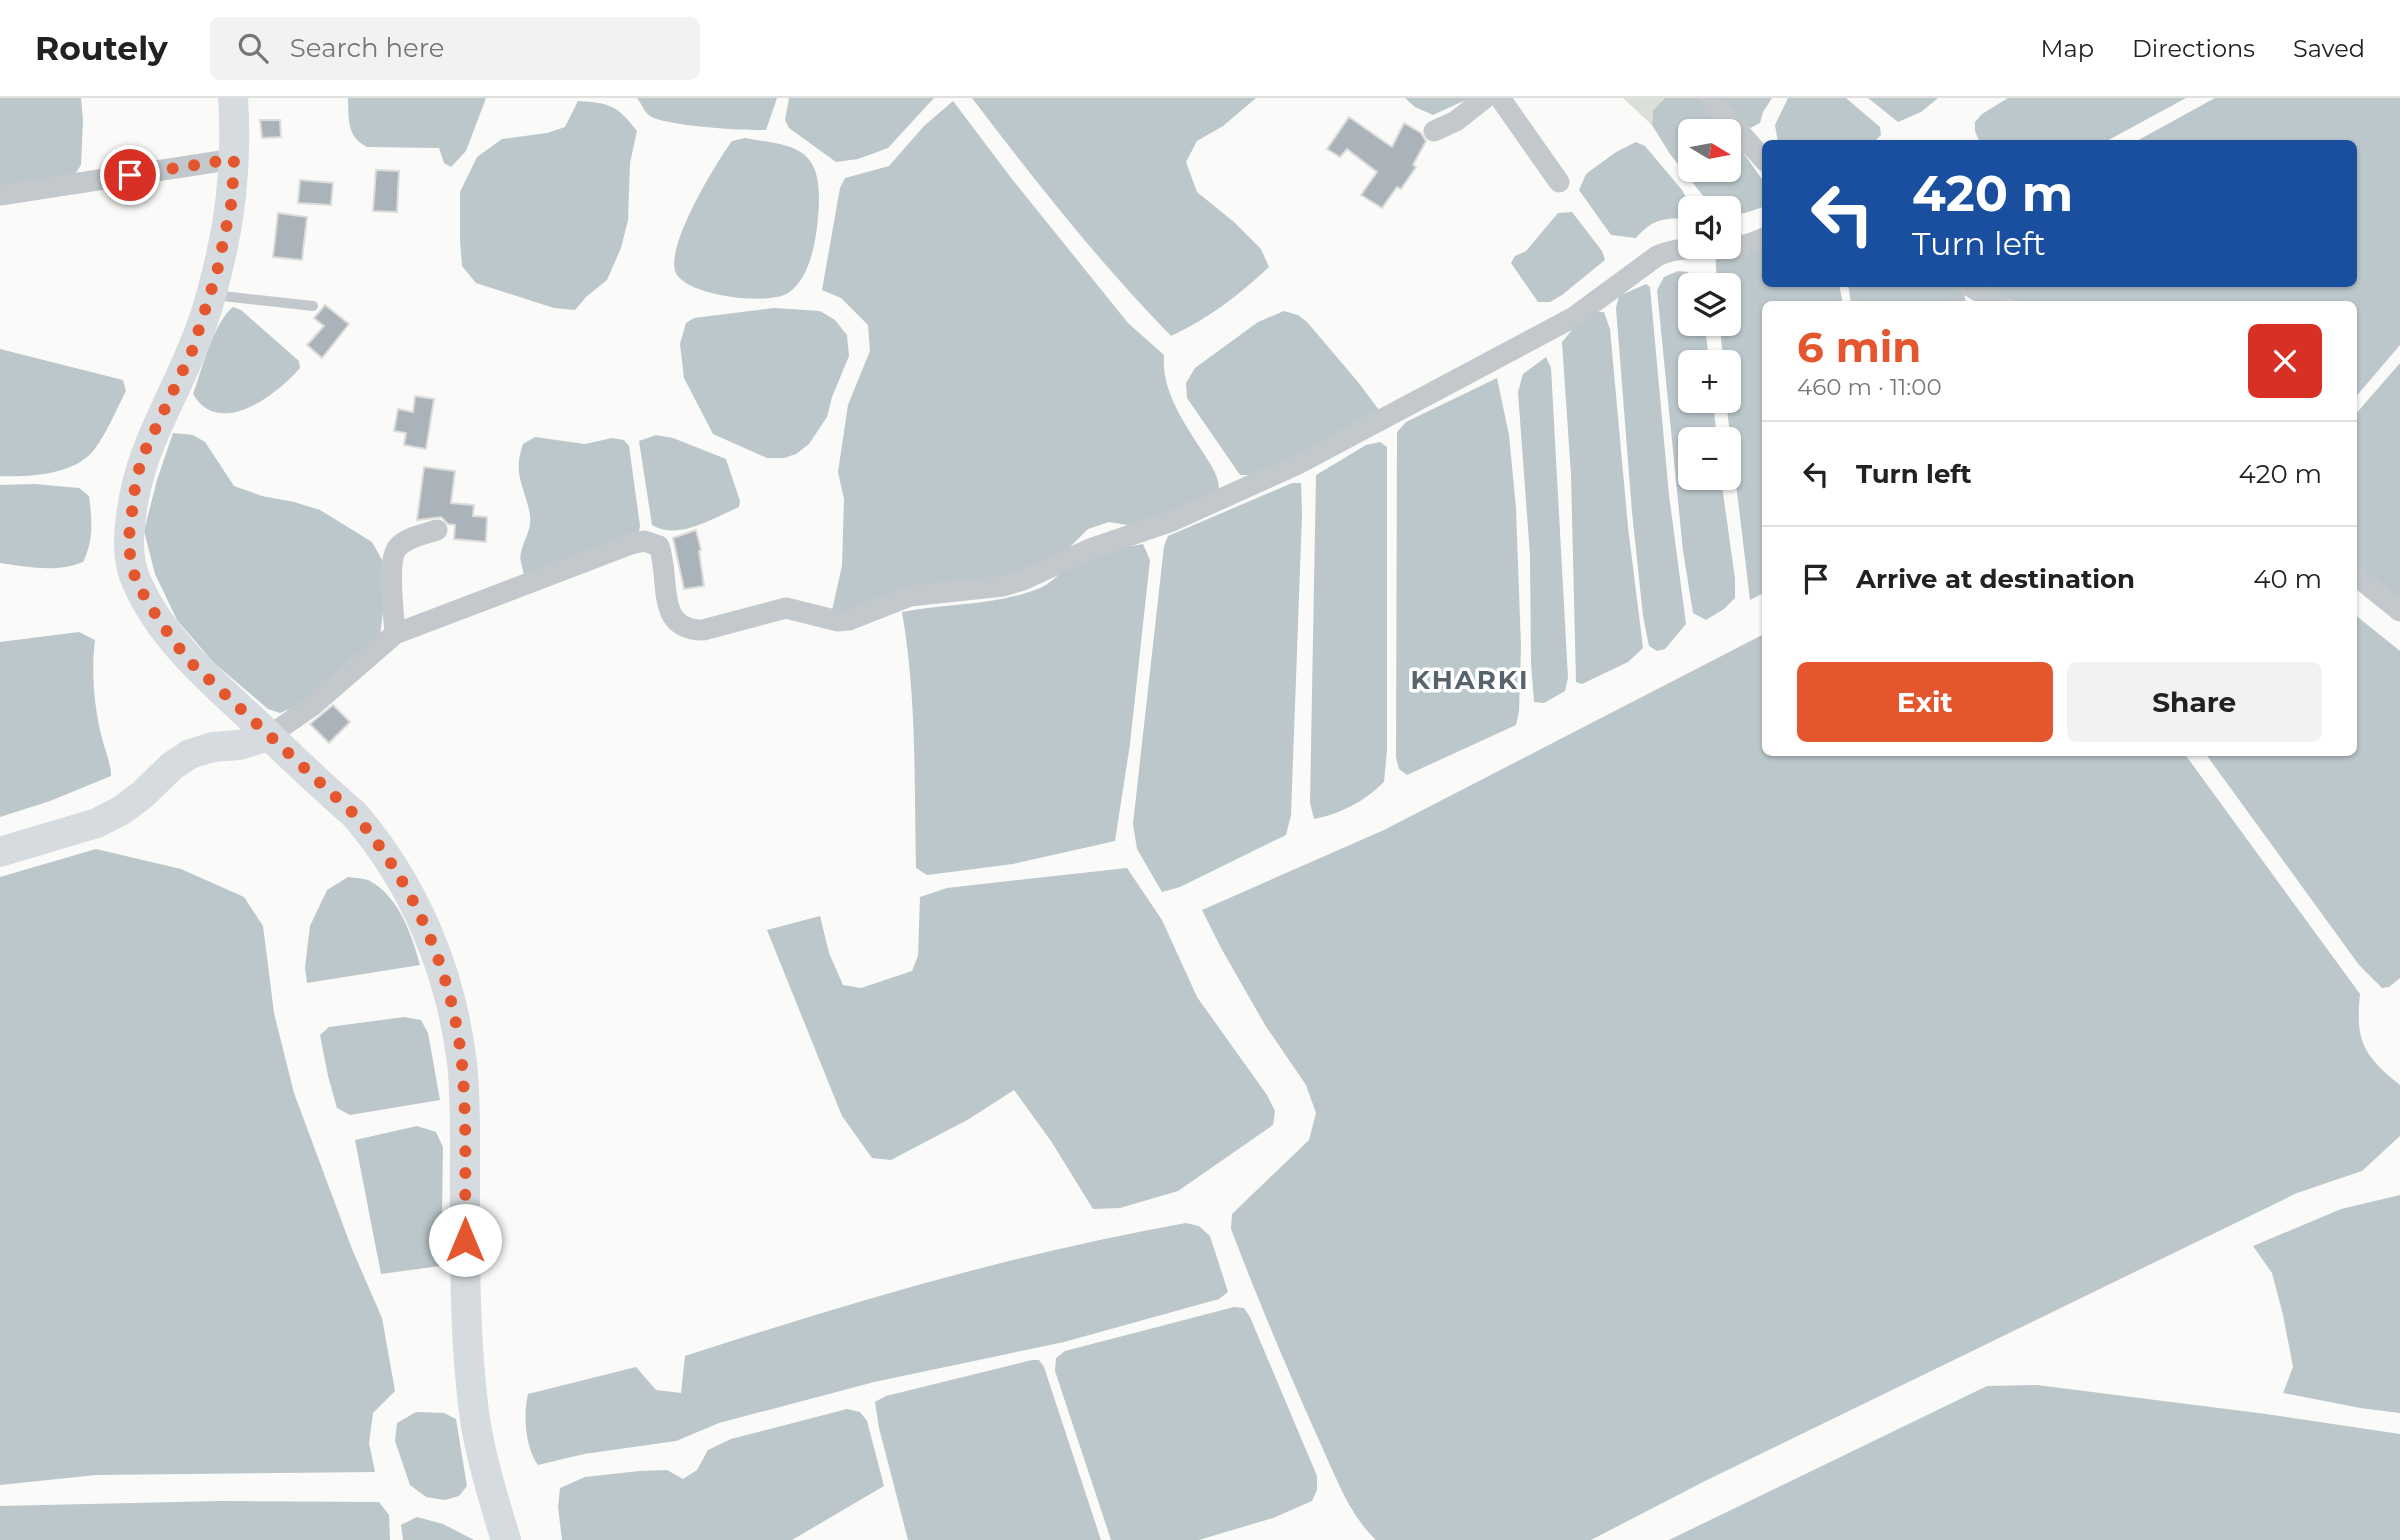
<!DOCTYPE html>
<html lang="en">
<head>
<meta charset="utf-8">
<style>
  :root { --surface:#fff; --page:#f2f2f2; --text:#222; --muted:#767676; --line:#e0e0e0; --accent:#e4572e }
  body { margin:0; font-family:Montserrat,sans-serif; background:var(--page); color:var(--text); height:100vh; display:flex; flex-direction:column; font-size:26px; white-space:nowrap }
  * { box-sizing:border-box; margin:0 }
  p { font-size:23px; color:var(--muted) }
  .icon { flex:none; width:38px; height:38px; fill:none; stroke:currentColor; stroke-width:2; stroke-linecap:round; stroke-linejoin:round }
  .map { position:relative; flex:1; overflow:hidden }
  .details { position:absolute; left:1762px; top:203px; width:595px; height:455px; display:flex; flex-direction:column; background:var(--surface); border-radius:10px; box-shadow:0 2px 5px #0004 }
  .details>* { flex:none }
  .top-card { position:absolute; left:1762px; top:42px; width:595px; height:147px; border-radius:10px; box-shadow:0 2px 5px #0004; background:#1a4fa0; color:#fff; overflow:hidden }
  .needle { width:46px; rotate:100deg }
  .fabs { position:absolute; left:1678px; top:21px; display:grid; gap:14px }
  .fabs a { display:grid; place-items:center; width:63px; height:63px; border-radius:10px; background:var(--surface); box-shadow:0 2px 5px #0004; font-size:35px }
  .pin { position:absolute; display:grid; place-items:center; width:60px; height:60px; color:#fff; margin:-30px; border:4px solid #fff; border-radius:50%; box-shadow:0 2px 7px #0007 }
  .me { position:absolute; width:77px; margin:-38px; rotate:0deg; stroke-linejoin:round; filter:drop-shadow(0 0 5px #0008) }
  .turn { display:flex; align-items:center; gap:24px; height:147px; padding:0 35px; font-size:32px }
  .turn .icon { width:91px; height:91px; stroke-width:2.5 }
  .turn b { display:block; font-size:49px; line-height:60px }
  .round { display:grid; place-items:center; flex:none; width:74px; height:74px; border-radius:10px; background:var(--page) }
  .head { display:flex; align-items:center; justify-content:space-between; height:119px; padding:0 35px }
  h1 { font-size:42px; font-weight:700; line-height:52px; color:var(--accent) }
  .button { display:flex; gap:14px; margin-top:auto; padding:14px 35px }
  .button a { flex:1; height:80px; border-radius:10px; background:var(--accent); color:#fff; font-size:28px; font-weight:700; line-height:80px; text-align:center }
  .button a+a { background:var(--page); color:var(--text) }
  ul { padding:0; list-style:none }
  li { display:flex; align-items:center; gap:21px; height:105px; padding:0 35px; border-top:2px solid var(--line) }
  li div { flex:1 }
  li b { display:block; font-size:26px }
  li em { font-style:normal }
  header { display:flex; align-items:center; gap:42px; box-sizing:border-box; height:98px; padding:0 35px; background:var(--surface); border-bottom:2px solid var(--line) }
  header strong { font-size:33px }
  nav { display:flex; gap:38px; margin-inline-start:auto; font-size:24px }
  .search { width:490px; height:63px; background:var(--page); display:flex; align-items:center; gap:18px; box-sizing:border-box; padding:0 24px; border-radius:10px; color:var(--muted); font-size:26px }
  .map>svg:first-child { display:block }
  .green { fill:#dadfd7 }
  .water { fill:#bbc7cb }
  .building { fill:#aab3b9; stroke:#dcdcda; stroke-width:2 }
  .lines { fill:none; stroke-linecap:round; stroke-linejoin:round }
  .lane { stroke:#c3c8cc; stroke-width:10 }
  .street { stroke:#c3c8cc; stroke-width:21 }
  .secondary { stroke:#d6dbdf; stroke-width:30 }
  .route { stroke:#e4572e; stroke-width:12; stroke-dasharray:0 21.6 }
  .labels { text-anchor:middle; stroke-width:7; stroke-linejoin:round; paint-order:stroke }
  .district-label { font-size:26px; font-weight:bold; letter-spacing:2px; fill:#57646e; stroke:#fff }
</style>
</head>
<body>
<header>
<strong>Routely</strong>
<div class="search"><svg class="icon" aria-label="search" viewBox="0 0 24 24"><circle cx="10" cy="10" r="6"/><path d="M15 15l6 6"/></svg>Search here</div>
<nav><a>Map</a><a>Directions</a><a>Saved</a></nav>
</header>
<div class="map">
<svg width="2400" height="1442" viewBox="0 0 2400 1442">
  <rect width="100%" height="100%" fill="#fafaf8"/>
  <path class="green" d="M1623,0h42l-12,12 -1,15z"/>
  <path class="water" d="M0,0h81l2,23 -2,44 -10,15 -71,15z
    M348,0h138l-20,53 -15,16 -7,-4 -5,-15 -72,-1c-21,-11 -18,-28 -19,-49z
    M637,0h140l-11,32c-21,1 -101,-4 -116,-14 -5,-3 -9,-13 -13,-18z
    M789,0h145l-46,50 -30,11 -22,3 -47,-34 -4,-8z
    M972,0h284l-33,28 -26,15 -11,21 11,30 37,30 27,27 8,18c-30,28 -61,52 -98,69 -73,-75 -136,-155 -199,-238z
    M1405,0h65l-37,17 -18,-8z
    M1665,0h33l31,33h-39v39h39v-38l37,53v21l-21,7 -15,2 -1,-7 -17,-1 -42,-53 -18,-29 1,-15z
    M1715,0h57l-9,14 -3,11 -10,5z
    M1788,0h58l34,29 1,8 -8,8h-95l-3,-18z
    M1868,0h70l-17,14 -23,10z
    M2008,0h178l-83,45h-123l-5,-12v-9l7,-8z
    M2215,0h185v247l-46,54v-95h-338l-25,-17 2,-3h361v-140l-221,-1z
    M578,3c32,2 39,4 59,30l-7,32 -2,57 -7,28 -14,32 -21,17 -11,13 -21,-2 -78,-25 -14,-17 -2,-26v-48l17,-35 25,-18 45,-6 18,-6z
    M953,3l59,78 116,144 36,32c-3,36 21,69 40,99 8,13 16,23 15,39l-79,34 -31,-5 -21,7 -22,22 -47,24 -173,40 -14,-5 10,-44 2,-67 -6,-27 10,-67 22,-54 -2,-26 -27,-27 -19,-8 18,-102 5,-10 44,-12 35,-40z
    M745,40c44,8 75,6 74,62 -1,27 -5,76 -31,93 -20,13 -105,3 -113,-22 -8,-27 40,-107 57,-130z
    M1636,44l9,4 37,44 10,18 -2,10c-25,1 -36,-1 -54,20l-25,-3 -32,-45 7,-16 30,-22z
    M1572,114l30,39 3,9 -43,35 -12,7h-12l-27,-39 4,-7 11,-5 32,-38z
    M1766,145v41h73l4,20h-77v288l-16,8 -24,-199h3v-39h-6l-3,-38h9v-39h-12l-2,-37z
    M1678,173l10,1 7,13h-5v39h15l4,38h-19v39h23l4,38h-27v39h31l14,101v19l-11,11 -18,11 -13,-7 -10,-62 -26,-261 7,-13z
    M1646,186l4,3 19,208 17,129 -21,25 -8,2 -8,-5 -6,-30 -11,-104 -16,-204 3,-12z
    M1848,186h108l7,4 3,16h-115z
    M233,209l8,3 58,51 1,7c-23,27 -81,71 -107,26 9,-24 20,-71 40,-87z
    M774,210l46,3 15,9 12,15 2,21 -17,41 -5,20 -18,27 -13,10 -12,4h-17l-54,-24 -29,-56 -4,-34 6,-21 8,-5z
    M1284,213l14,4 9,7 51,60 21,28 -12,12 -115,53h-12l-53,-77 -1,-15 9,-15 63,-46z
    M1594,214h10l6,17 18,198 15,121 -15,14 -46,22 -6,-2 -5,-207 -9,-133 15,-18z
    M0,251l123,31 3,11c-10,19 -19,42 -32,59 -20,25 -64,27 -94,26z
    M1546,259l5,11 17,310 -3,13 -21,12 -10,-1 -3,-39 -1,-107 -12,-164 5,-18z
    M2400,265v239l-46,-37v-149z
    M1497,280l12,57 7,73 5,138 -2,65 -3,14 -109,50 -8,-6 -3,-12 1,-325 9,-10z
    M173,335l20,2 12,7 29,44 28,10 32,6 26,8 52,32 10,18 5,19 -7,57c-31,28 -60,62 -100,77l-12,-4 -55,-47 -36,-42 -22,-46 -11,-43 13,-51z
    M656,337l17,3 53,21 14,42 -1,6c-26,11 -61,34 -87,18l-13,-84z
    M535,339l50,7 27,-6 12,2 5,6 11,80 -2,10 -114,39c-1,-6 -5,-15 -3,-22 2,-13 11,-22 9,-38 -5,-29 -18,-39 -7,-71z
    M1380,344l7,5v303l-3,32c-19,19 -43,32 -70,37l-4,-16 6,-328 50,-30z
    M1292,385h9l1,32 -11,300 -5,20 -106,52 -18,5 -25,-43 -4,-25 31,-278 4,-10z
    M35,386l44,4 10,8c3,24 5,44 -6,66 -27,11 -55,5 -83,1v-78z
    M1143,446l7,16 -20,184 -15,97 -102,23 -86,11 -11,-7c-2,-85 1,-171 -14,-256 47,-9 94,-6 138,-24 10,-4 17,-13 26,-18 22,-15 52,-22 77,-26z
    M2354,516l46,37v327l-11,9 -7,1 -23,-23 -154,-212 149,-1z
    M79,534l16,8c-4,32 -1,67 7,98 3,13 9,25 9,38l-61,25 -50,16v-175z
    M1766,535v119l418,1 176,241c-5,48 4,62 40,91v51l-38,35 -65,22 -592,288 -114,59h-215c-28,-26 -42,-68 -58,-102 -31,-69 -60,-138 -87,-209l1,-15 77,-74 7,-27 -10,-28 -41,-60 -44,-77 -19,-38 182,-80z
    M96,751l85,20 63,28 19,29 11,87 20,80 58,156 30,69 13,73 -22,22 -4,30 6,29 -279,3 -96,10v-608z
    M1127,770l35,52 35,77 70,98 8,16 -2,14 -95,66 -58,17 -27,1 -42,-68 -37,-51 -45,29 -78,41 -19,-2 -30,-42 -75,-186 53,-14 9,37 14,32 18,3 51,-17 6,-15 2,-59 27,-9z
    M348,779c7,1 16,1 22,4 29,16 42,54 50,84l-113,18 -2,-16 5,-41 17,-36z
    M404,919l17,3 7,13 12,67 -90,15 -13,-7 -9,-32 -8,-41 9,-8z
    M417,1028l19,6 7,15 -1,67 3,46 -5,6 -59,8 -26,-134z
    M2400,1097v218l-40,-5 -77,-15 10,-26 -10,-52 -11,-42 -19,-27 88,-37z
    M1186,1125l13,3 11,10 18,56 -9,7 -155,43 -190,40 -155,41 -43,18 -92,13 -46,11c-13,-18 -15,-50 -10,-71l108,-27 20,23 25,3 4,-37c163,-53 332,-103 501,-133z
    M1234,1209l10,1 6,9 67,159v14l-5,11 -39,17 -74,22h-88l-56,-169 1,-13 9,-7z
    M1032,1262h7l5,7 57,173h-193l-29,-112 -4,-26 11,-6z
    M2037,1287l229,29 134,20v106h-731l318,-154z
    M847,1311l13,3 7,9 17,65 -92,54h-230l-4,-33 2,-19 25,-11 54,-6 28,-1 16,9 14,-9 11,-20 23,-11z
    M416,1314l28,1 12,6 11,67 -8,10 -14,4 -19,-3 -16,-12 -15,-44 2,-18z
    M220,1403l159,1 10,13 1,25h-390v-34z
    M417,1419l26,7 31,16h-71l-2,-15z"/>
  <path class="building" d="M1349,19l43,30 12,-24 17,10 5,8 -13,24 3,2 -15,22 -4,-2 -15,21 -21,-13 16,-23 -30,-23 -7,8 -13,-8z
    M260,22h20l1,17 -19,1z
    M376,72l23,1 -2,41 -24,-1z
    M300,82l33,3 -2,22 -33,-2z
    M278,115l29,4 -5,43 -29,-3z
    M325,207l24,19 -27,34 -15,-13 17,-19 -10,-8z
    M415,298l19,3 -8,50 -22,-4 2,-12 -12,-2 4,-22 15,3z
    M424,369l31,4 -4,32 23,2 -1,11 14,1 -1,25 -32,-3 1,-14 -7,-1 -7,-7 -24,3z
    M696,432l5,20 -2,1 5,35 -20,3 -11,-51z
    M333,607l17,17 -21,21 -19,-19z"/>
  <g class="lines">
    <path class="lane" d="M213,197l100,11"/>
    <path class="street" d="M1500,0l59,84
      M1709,0l57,64
      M1434,33l22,-10 29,-23
      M0,97l234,-36
      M1966,186l34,20
      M2354,476l46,37
      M395,536c-1,-18 -9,-74 3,-87 9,-10 27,-13 39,-17
      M269,638l43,-30 83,-72 236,-90 13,-3 15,5c12,33 -5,84 44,84l83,-22 52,13 11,-1 61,-24 93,-10 20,-6 67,-31 82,-28 126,-57 276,-147 83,-61c35,-16 75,0 109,-19"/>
    <path class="secondary" d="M233,0c4,59 -1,116 -16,174 -6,26 -15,55 -26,80 -26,63 -55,104 -61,174 -2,18 -1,40 7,57 25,56 72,96 116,137 33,32 66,64 101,94 60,69 97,157 108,249 4,36 3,74 3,111 0,78 -1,160 9,238 5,40 20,89 32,128
      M0,754l97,-29 25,-13 20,-15 30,-29 18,-12 23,-7 26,-2 30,-9"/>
  </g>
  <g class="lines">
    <path class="route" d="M130,77l104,-16 -2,41 -15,72 -25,79 -48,102 -8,26 -8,66 8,37 24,40 28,38 166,154c60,69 99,159 108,250 5,59 3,118 3,176"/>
  </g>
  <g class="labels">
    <g class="district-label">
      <text x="1470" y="591">KHARKI</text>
    </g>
  </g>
</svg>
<div class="fabs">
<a><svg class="needle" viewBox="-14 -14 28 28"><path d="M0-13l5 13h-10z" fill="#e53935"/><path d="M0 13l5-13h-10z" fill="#767676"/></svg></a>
<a><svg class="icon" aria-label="sound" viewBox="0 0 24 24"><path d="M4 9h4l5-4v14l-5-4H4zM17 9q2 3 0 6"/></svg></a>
<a><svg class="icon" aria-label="layers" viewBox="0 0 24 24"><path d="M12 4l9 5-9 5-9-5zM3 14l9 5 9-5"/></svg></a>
<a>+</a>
<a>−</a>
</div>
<div class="pin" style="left:130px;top:77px;background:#d93025"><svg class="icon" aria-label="arrive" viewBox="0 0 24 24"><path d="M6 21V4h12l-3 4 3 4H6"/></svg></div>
<svg class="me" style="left:465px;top:1142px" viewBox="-20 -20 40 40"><circle r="19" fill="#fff"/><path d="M0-13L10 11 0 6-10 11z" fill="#e4572e"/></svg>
<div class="top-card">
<div class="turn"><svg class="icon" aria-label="left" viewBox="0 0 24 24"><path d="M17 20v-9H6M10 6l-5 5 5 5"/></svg><div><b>420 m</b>Turn left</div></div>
</div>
<section class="details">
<div class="head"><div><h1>6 min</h1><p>460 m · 11:00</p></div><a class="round" style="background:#d93025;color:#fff"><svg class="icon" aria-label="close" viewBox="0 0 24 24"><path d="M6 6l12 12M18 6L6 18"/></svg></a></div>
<ul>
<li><svg class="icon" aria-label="left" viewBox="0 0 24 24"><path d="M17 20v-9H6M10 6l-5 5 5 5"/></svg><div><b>Turn left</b></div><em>420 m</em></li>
<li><svg class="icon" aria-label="arrive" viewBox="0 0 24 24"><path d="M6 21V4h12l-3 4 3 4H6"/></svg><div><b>Arrive at destination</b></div><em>40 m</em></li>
</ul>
<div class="button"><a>Exit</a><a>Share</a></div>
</section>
</div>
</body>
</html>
